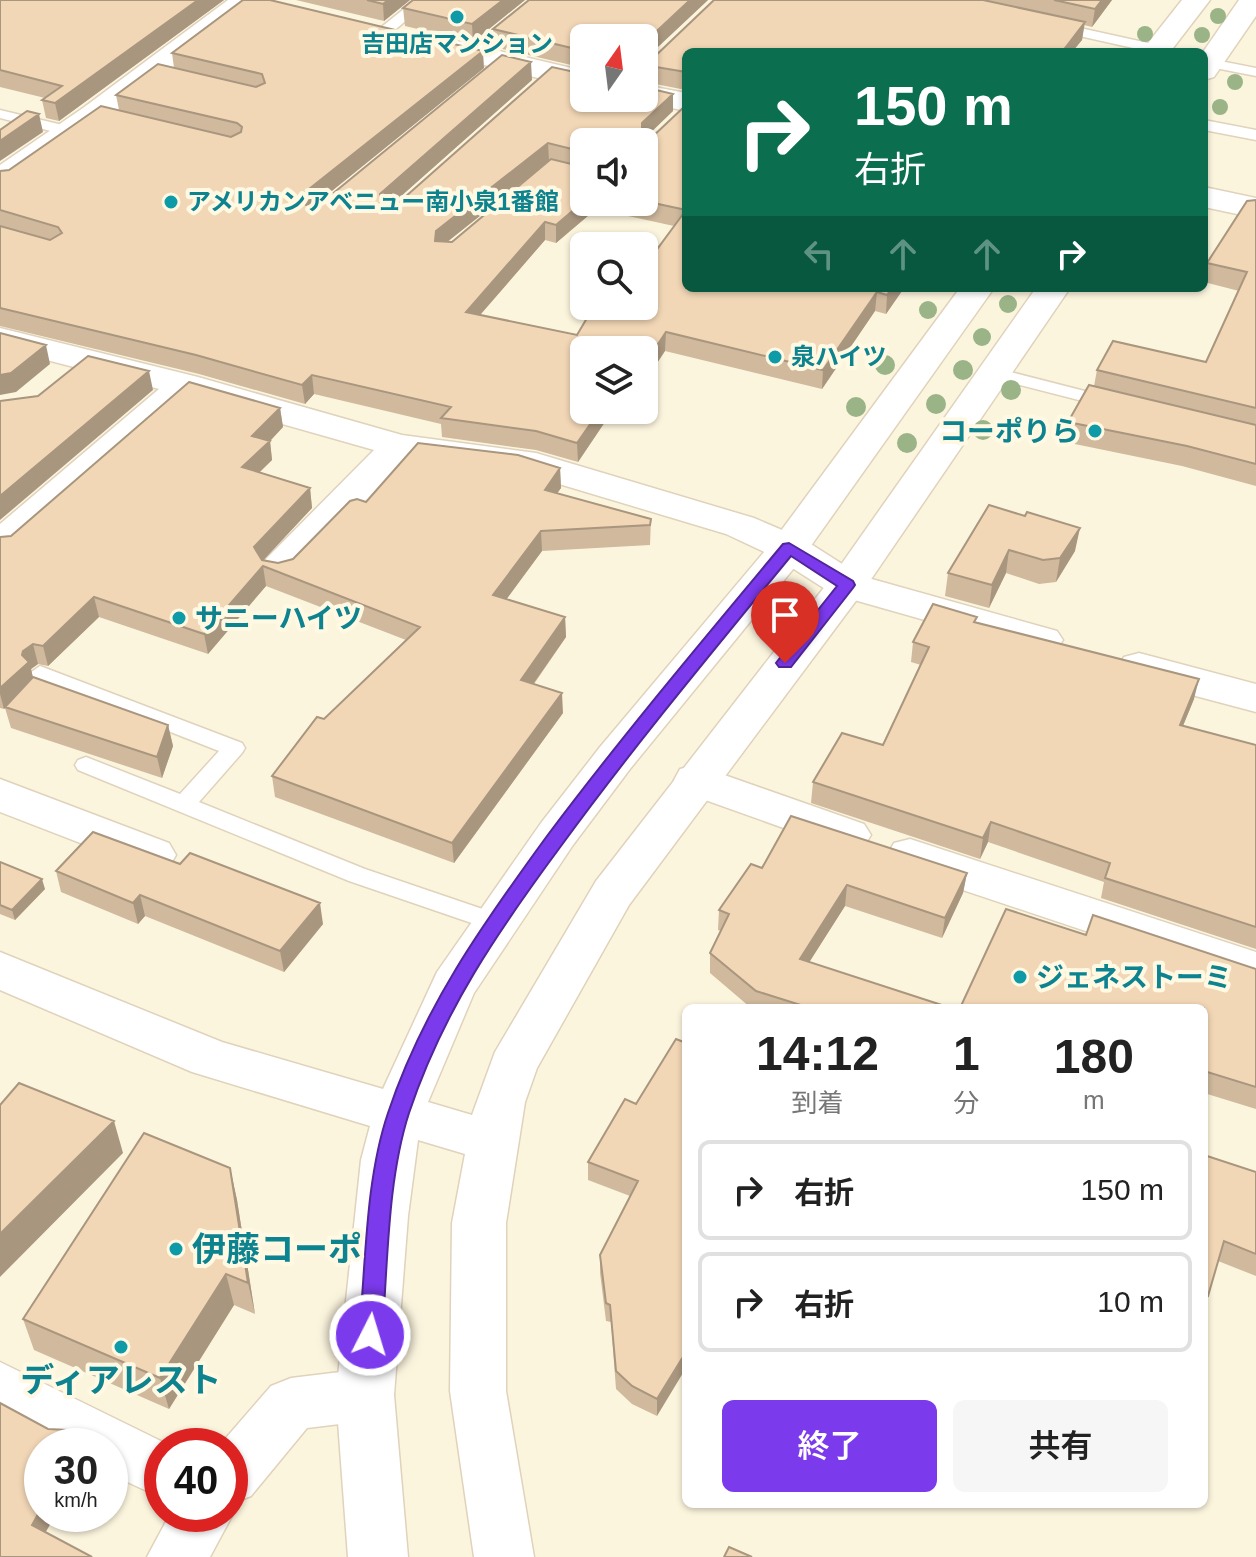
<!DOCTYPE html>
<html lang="ja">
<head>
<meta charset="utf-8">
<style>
  :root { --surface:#fff; --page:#f6f6f6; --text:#222; --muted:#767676; --line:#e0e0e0; --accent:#7c3aed }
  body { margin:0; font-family:Arial,"Noto Sans JP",sans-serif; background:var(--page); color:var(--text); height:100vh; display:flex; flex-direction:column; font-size:30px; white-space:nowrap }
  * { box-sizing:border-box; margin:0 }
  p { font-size:26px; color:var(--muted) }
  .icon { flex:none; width:44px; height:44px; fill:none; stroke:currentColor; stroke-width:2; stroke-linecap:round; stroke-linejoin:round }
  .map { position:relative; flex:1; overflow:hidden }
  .side { position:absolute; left:682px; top:1004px; width:526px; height:504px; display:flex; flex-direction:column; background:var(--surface); border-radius:12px; box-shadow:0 2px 6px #0004 }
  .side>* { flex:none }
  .guide { position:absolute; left:682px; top:48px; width:526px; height:244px; border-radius:12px; box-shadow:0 2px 6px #0004; background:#0b6e4f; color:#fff; overflow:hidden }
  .needle { width:52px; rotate:14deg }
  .controls { position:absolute; left:570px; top:24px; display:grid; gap:16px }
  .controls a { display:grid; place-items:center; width:88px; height:88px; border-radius:12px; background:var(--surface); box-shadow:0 2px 6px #0004; font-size:40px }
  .speed { position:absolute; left:24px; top:1428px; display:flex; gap:16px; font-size:40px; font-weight:700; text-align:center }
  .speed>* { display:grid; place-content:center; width:104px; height:104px; border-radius:50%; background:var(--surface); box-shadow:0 2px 6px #0004; line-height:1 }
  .speed small { font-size:20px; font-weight:400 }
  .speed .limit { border:12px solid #d22; background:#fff; color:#111 }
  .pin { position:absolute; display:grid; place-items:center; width:68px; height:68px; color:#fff; margin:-82px -34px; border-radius:50% 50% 50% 0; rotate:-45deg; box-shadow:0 0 8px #0007 }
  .pin .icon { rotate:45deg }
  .me { position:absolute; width:88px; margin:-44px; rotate:5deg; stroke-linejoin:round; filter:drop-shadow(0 0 6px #0008) }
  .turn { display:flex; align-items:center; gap:28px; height:168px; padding:0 40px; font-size:36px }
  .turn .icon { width:104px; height:104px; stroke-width:2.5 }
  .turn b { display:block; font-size:56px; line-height:68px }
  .lanes { display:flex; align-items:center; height:76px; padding:0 40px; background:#0003; justify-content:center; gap:40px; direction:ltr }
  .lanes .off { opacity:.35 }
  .eta { display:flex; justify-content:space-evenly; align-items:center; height:136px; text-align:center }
  .eta b { font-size:48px; font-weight:600; line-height:56px }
  .cta { display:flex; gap:16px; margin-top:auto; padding:16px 40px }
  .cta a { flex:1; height:92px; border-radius:12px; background:var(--accent); color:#fff; font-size:32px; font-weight:600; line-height:92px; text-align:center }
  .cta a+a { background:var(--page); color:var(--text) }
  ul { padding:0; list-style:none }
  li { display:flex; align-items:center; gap:24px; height:100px; margin:0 16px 12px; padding:0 24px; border:4px solid var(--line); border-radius:12px }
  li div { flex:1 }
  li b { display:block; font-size:30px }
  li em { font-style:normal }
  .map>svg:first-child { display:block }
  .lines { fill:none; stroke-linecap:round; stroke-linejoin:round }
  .service-casing { stroke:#e0d2bb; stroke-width:3 }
  .minor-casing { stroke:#e0d2bb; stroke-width:3 }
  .tertiary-casing { stroke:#e0d2bb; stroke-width:3 }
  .service { fill:#fff; fill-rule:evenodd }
  .minor { fill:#fff; fill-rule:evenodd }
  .tertiary { fill:#fff; fill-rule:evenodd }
  .tree { fill:#9ab488 }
  .wall { fill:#d0b99d; fill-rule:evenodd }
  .shaded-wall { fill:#a9967f }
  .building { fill:#f2d7b6; stroke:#a9967f; stroke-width:2; fill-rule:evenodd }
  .route { fill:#7c3aed; stroke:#51269a; stroke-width:2 }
  .culture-dot { fill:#0f9aa8; stroke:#fff9e4; stroke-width:3 }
  .labels { text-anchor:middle; stroke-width:8; stroke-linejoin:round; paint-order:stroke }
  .far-culture-label { font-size:24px; font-weight:bold; fill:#0d838f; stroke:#fff9e4; text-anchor:start }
  .culture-label { font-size:28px; font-weight:bold; fill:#0d838f; stroke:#fff9e4; text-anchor:start }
  .near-culture-label { font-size:34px; font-weight:bold; fill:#0d838f; stroke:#fff9e4; text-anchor:start }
</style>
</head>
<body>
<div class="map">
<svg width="1256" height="1557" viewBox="0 0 1256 1557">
  <rect width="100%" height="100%" fill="#fcf5de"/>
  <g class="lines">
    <defs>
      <path id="service" d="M415,0h15l-41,35h-10v-6z
        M530,0h16l-70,57h-10v-6z
        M1053,22l104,23 7,4 -2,3h-11l-103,-23 -2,-3z
        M1210,59l46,9v8l-51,-10 -1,-5z
        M0,110l75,18 3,3 -8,5 -70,-18z
        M1204,120l52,10v10l-52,-10z
        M995,368l121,31 3,4 -9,5 -121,-31 -3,-4z
        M40,666l202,77 3,5 -3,5 -43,49 166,67 138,47 4,6 -4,6 -8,3 -146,-50 -271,-111 -3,-5 3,-5 8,-3 94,37 39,-43 -186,-73 -3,-5z"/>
      <path id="minor" d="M228,0h32l-155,120 -94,66 -11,2v-23l83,-57z
        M427,34l157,37v18l-167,-40 -4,-6 4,-6z
        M644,85l42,8v18l-52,-11 -2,-2h12z
        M1204,187l52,11v20l-52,-11z
        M0,328l198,49 204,58 134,18 218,65 49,21 58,37 196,55 6,9 -6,9 -15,4 -15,-4 -194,-55 -58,-37 -49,-23 -207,-62 -111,-14 -114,119 -14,3 -14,-3 -6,-9 6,-9 108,-109 -183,-52 -177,155 -14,3v-32l159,-135 -159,-41z
        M1139,653l117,31v28l-132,-35 -6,-10 6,-10z
        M696,765l168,59 7,11 -7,11 -16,5 -168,-60 -6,-11 6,-11z
        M0,779l169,64 7,12 -7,12 -16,4 -153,-59z
        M910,839l346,113v36l-362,-121 -7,-12 7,-12z
        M0,1362l171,84h-9v52l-52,-24v-28h-54l-56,-29z
        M365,1369l20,8 9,18 -9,18 -20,8 -58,7 -56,68 -21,8v-58h-11l52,-60 20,-8z
        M230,1508l3,6 -23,43h-63l23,-43h60z"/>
      <path id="tertiary" d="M1182,0h28l-40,52h-29z
        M1239,0h17v16l-42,61 -10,3 -1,-28z
        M960,288h34l-191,269 -173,212 -57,76 -99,148 -46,109 44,13 23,-63 101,-171 237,-305 203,-288h34l-209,306 -232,311 -92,163 -12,34 -19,121v168l28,166h-60l-24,-166 2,-168 13,-69 -47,-14 -10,76 -14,179 14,162h-60l-12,-162 25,-235 9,-34 -178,-54 -192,-82v-38l222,90 161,47 54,-117 104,-149 59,-76 175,-208z"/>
    </defs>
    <use href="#service" class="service-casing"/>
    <use href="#minor" class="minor-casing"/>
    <use href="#tertiary" class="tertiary-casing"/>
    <use href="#service" class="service"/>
    <use href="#minor" class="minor"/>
    <use href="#tertiary" class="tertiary"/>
  </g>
  <g class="tree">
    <circle cx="1218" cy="16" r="8"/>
    <circle cx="1145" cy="34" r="8"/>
    <circle cx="1202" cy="35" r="8"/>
    <circle cx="1235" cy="82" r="8"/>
    <circle cx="1220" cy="107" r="8"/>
    <circle cx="1008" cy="304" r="9"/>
    <circle cx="928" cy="310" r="9"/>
    <circle cx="982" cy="337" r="9"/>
    <circle cx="885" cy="365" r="10"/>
    <circle cx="963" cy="370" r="10"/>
    <circle cx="1011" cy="390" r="10"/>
    <circle cx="936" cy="404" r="10"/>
    <circle cx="856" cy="407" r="10"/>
    <circle cx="983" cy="430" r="10"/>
    <circle cx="907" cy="443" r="10"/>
  </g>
  <path class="wall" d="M0,0h224l-165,121 -13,-3 -4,-18 3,-2 -45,-11z
    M296,0h114l-26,21z
    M525,0l-52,42 -68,-16 -2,-18z
    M708,0l-64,60v-22h-60v30l-90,-21 -1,-18z
    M714,0h398l-20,27 -8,-2 -2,15 -10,12h-386v38l-41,-8 -1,-21 7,-1z
    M172,53l312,15 -169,136h5l212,-124 -141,125h5l188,-107 89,-4v17l-31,29 9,-2 35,-34v184h218l-18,26 -11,-3 -53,78 -157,-38 -8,12 -11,-2 -2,4v-15l-60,60h29l-35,52 -42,-12 -94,-13 -1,-13 -127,-30 -9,10 -106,-30 -199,-48v-155l9,-1 110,-60 -3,-15 58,-27zM584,142h60v60h-60zM549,161l-97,81h-5zM596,209l78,17 -66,91 -31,18 -97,-20 65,-75 11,3z
    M1256,200v286l-74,-20 -117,-24 3,-20 26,-36 3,-16 109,-8 33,-71 -35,-9 3,-19z
    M280,408l3,19 -13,14 2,19 -12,12 50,16 2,20 -49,52 15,3 15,-4 73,-57 194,-34 1,20 -4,5 94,26 -1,26 -108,6 -36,48 59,18 1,20 -32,47 29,29 -109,150 -179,-66 -3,-21 52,-57 82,-79 -140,-54 -58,68 -109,-37 -51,49 -10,-2 -7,5 2,9 135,47 5,21 -11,32 -151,-50 -6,-20 -1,1 -4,-1v-171l11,-1z
    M989,505l86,46 -19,31 -17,2 -33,-11 -17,35 -44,-12 3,-23z
    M976,622l218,77 -11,27 73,19v204l-155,-51 3,-16 -116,-40 -8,17 -169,-56 2,-21 70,-37 38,-80 -10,-3 2,-20z
    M0,862l45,27 -30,31 -15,-6z
    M762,868l205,5 -4,20 -21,45 -97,-32 -36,56 142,46h-200l-41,-35v-20l11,-22 -3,-1 1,-20z
    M56,871l267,53 -39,48 -139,-56 -7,8 -77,-32z
    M1086,935l170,34v140l-52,-16v-85z
    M676,1039l-19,377 -25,-12 -16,-15 -5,-67 -5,-1 -6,-48v-18l30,-59 -42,-16v-18l48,-58z
    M1204,1155l52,17v104l-38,-15 -14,47z
    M230,1168l7,32 18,114 -21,-9 -65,104 -135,-59 -11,-31z"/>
  <path class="shaded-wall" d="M198,0h26l-165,121 -4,-18z
    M388,0h22l-26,21 -1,-17z
    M503,0h22l-52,42 -1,-18z
    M690,0h18l-64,60v-17z
    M1102,0h10l-20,27 3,-18z
    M1085,22l-3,18 -10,12h-10z
    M483,51l1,17 -178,144 -3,-10 1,-9z
    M531,62l1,18 -150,133 -2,-8v-11z
    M673,94v17l-31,30v-18z
    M39,114l4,18 -43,29v-20z
    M548,143l1,18 -112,89 -2,-9 1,-10z
    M584,201v1h12v7l-40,34v-18z
    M545,222v18l-78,90 -1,-18z
    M892,288h12l-18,26 1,-19z
    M877,292l-2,19 -53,78 1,-19z
    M666,332l-1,19 -8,12 1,-19z
    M646,342v19l-2,4v-15h-3z
    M46,345l4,19 -34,28 -16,3v-20z
    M149,371l4,19 -153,130v-24z
    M312,375l2,19 -9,10 -3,-19z
    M280,408l3,19 -13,14 2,19 -27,26 -3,-19 10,-31z
    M600,410h13l-35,52 -1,-19z
    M560,468l1,20 -15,21 -1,-19z
    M310,488l2,20 -54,58 -4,-19z
    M1080,528l-5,23 -19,31 4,-24z
    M541,531l1,20 -47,64 -2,-20z
    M1009,550l-3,23 -17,35 3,-23z
    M263,566l3,20 -58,68 -4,-20z
    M94,597l5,20 -51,49 -5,-20z
    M565,617l1,20 -44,63 -1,-20z
    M33,644l5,20 -7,5 3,13 -30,27 -4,-15v-6l22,-33 1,-4z
    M1199,679l-5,20 -19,46 5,-20z
    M562,693l1,20 -109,150 -2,-20z
    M168,725l5,21 -11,32 -5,-21z
    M991,822l-3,20 -8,17 3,-21z
    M967,873l-4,20 -21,45 3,-20z
    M42,879l3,10 -30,31 -3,-10z
    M847,885l-2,21 -47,74 2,-21z
    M140,895l5,21 -7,8 -5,-21z
    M320,903l3,21 -39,48 -4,-21z
    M114,1121l9,32 -123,124v-43z
    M230,1168l7,32 18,114 -7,-31z
    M226,1274l8,31 -65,104 -9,-31z
    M686,1352v16l-29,48v-17z
    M42,1507v7h14l-17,30 -7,-19z"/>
  <path class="building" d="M0,0h198l-143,103 -13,-3 20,-14 -62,-16z
    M243,0h27l213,51 -179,142 -1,9 3,3 14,-1 182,-149 29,7 -151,132v11h16l156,-138 32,7v24h60v-11l29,7 -31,29v17l9,-2 35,-33v183h206l-5,7 -10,-3 -54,78 -157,-38 -8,12 -12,-2 -5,8h-57v60h16l-23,33 -41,-12 -95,-13 10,-11 -139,-32 -10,10 -106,-30 -196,-47v-82l50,14 12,-7 -4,-6 -58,-17v-39l9,-1 92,-64 130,31 10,-5 1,-5 -5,-4 -121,-28 42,-31 98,23 9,-4 -3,-9 -90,-21zM584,142h60v59l42,9 -42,57v39h-28l-8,11 -18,-4 -13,22 -111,-23 79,-90 11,3 28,-24v-34l-33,-8 -99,83 -17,-1 1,-10 112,-88 36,9z
    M367,0h21l-5,4z
    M413,0h90l-31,24 -69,-16z
    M529,0h161l-46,43v-5h-60v13l-91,-22z
    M714,0h269l102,22 -23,30h-376v20l-42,-7v-4l7,-1z
    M1054,0h48l-7,9z
    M27,111l12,3 -39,27v-11z
    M1256,200v208l-159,-38 16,-29 93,21 41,-90 -40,-9 40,-62z
    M0,333l46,12 -35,28 -11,2z
    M88,356l61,15 -149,125v-95l38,-5z
    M189,382l91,26 -28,28 18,5 -28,26 68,21 -56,59 8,13 16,3 15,-4 57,-58 7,-2 9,3 52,-59 100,12 42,13 -15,22 106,29 -1,6 -109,6 -48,64 72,22 -44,63 41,13 -110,150 -180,-67 45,-59 7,2 96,-92 -157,-61 -59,68 -110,-37 -51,49 -10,-2 -10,7 -1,4 7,7 -29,26v-151l11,-1z
    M1089,385l167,40v39l-69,-18 -119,-24z
    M989,505l36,11 2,-4 53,16 -20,30 -17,2 -34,-10 -17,35 -44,-12z
    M933,604l44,13 -3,5 225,57 -19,46 76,20v182l-151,-49 5,-15 -119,-41 -8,16 -170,-56 29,-49 41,12 46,-98 -16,-5z
    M33,677l135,48 -11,32 -152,-50z
    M791,816l176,57 -22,45 -98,-33 -47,74 151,49h-141l-54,-17 -46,-38 19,-39 -10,-4 32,-46 11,4z
    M93,832l87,32 10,-11 130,50 -40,48 -140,-56 -7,8 -77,-32z
    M0,862l42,17 -30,31 -12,-5z
    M1006,909l80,26 7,-20 163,54v118l-52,-16v-63h-244z
    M676,1039l10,4v309l-29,47 -25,-13 -16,-15 -6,-66 -4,-2 -6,-48 38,-74 -50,-19 37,-63 11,5z
    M19,1083l95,38 -114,113v-129z
    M144,1133l86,35 18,115 -22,-9 -66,104 -137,-59z
    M1204,1155l52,17v82l-32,-13 -16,55 -4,-1z
    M0,1403l48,26 20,1 23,11 -4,5h-45v61l-10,18 60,32h-92z
    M729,1547l23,10h-28z"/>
  <path class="route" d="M789,543l64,38 2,4 -2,3 -62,79h-12l-3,-4 3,-4 58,-73 -46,-30c-78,95 -157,190 -230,290 -63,85 -118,165 -152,267 -22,68 -21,151 -27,222l-3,8 -9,3 -8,-3 -3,-8c7,-71 6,-154 29,-222 35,-105 94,-188 159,-277 75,-100 156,-196 236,-292z"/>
  <g class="culture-dot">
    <circle cx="457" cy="17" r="8"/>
    <circle cx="171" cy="202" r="8"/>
    <circle cx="775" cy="357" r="8"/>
    <circle cx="1095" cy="431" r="8"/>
    <circle cx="179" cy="618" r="8"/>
    <circle cx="1020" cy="977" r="8"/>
    <circle cx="176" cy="1249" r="8"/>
    <circle cx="121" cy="1347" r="8"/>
  </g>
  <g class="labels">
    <g class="far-culture-label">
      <text x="457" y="52" text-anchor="middle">吉田店マンション</text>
      <text x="187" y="210">アメリカンアベニュー南小泉1番館</text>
      <text x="791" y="365">泉ハイツ</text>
    </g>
    <g class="culture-label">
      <text x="1079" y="441" text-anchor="end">コーポりら</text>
      <text x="195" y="628">サニーハイツ</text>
      <text x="1036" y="987">ジェネストーミ</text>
    </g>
    <g class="near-culture-label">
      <text x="192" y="1261">伊藤コーポ</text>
      <text x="121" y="1392" text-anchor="middle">ディアレスト</text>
    </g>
  </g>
</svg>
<div class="controls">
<a><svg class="needle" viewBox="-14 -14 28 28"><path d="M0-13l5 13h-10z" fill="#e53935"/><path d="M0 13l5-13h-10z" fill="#767676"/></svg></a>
<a><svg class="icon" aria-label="sound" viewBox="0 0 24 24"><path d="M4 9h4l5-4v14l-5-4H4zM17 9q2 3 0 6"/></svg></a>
<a><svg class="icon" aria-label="search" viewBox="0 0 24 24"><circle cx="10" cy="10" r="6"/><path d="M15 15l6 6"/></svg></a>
<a><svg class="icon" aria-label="layers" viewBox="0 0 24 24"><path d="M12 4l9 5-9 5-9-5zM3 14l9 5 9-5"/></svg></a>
</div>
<div class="speed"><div>30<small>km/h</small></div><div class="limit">40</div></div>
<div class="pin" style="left:785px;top:663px;background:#d93025"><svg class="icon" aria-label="arrive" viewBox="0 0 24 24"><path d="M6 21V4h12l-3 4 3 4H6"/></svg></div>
<svg class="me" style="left:370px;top:1335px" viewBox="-20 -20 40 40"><circle r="17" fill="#7c3aed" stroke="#fff" stroke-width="3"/><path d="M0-11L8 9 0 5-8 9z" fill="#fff"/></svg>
<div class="guide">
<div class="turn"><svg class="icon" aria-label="right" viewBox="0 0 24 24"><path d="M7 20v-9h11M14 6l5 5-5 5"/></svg><div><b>150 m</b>右折</div></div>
<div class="lanes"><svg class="icon off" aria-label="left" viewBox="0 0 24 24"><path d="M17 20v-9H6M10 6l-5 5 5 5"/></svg><svg class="icon off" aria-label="ahead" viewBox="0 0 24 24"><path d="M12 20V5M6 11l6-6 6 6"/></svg><svg class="icon off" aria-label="ahead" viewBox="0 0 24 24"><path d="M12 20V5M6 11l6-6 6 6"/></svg><svg class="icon" aria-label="right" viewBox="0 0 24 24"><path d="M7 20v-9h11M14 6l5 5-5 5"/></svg></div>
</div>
<section class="side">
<div class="eta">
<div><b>14:12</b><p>到着</p></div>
<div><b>1</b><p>分</p></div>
<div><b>180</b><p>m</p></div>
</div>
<ul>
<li><svg class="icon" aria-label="right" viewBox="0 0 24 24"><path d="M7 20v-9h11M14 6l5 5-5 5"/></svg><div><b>右折</b></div><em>150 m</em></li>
<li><svg class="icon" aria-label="right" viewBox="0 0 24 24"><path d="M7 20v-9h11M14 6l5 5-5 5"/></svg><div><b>右折</b></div><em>10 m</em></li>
</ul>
<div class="cta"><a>終了</a><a>共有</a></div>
</section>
</div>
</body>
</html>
